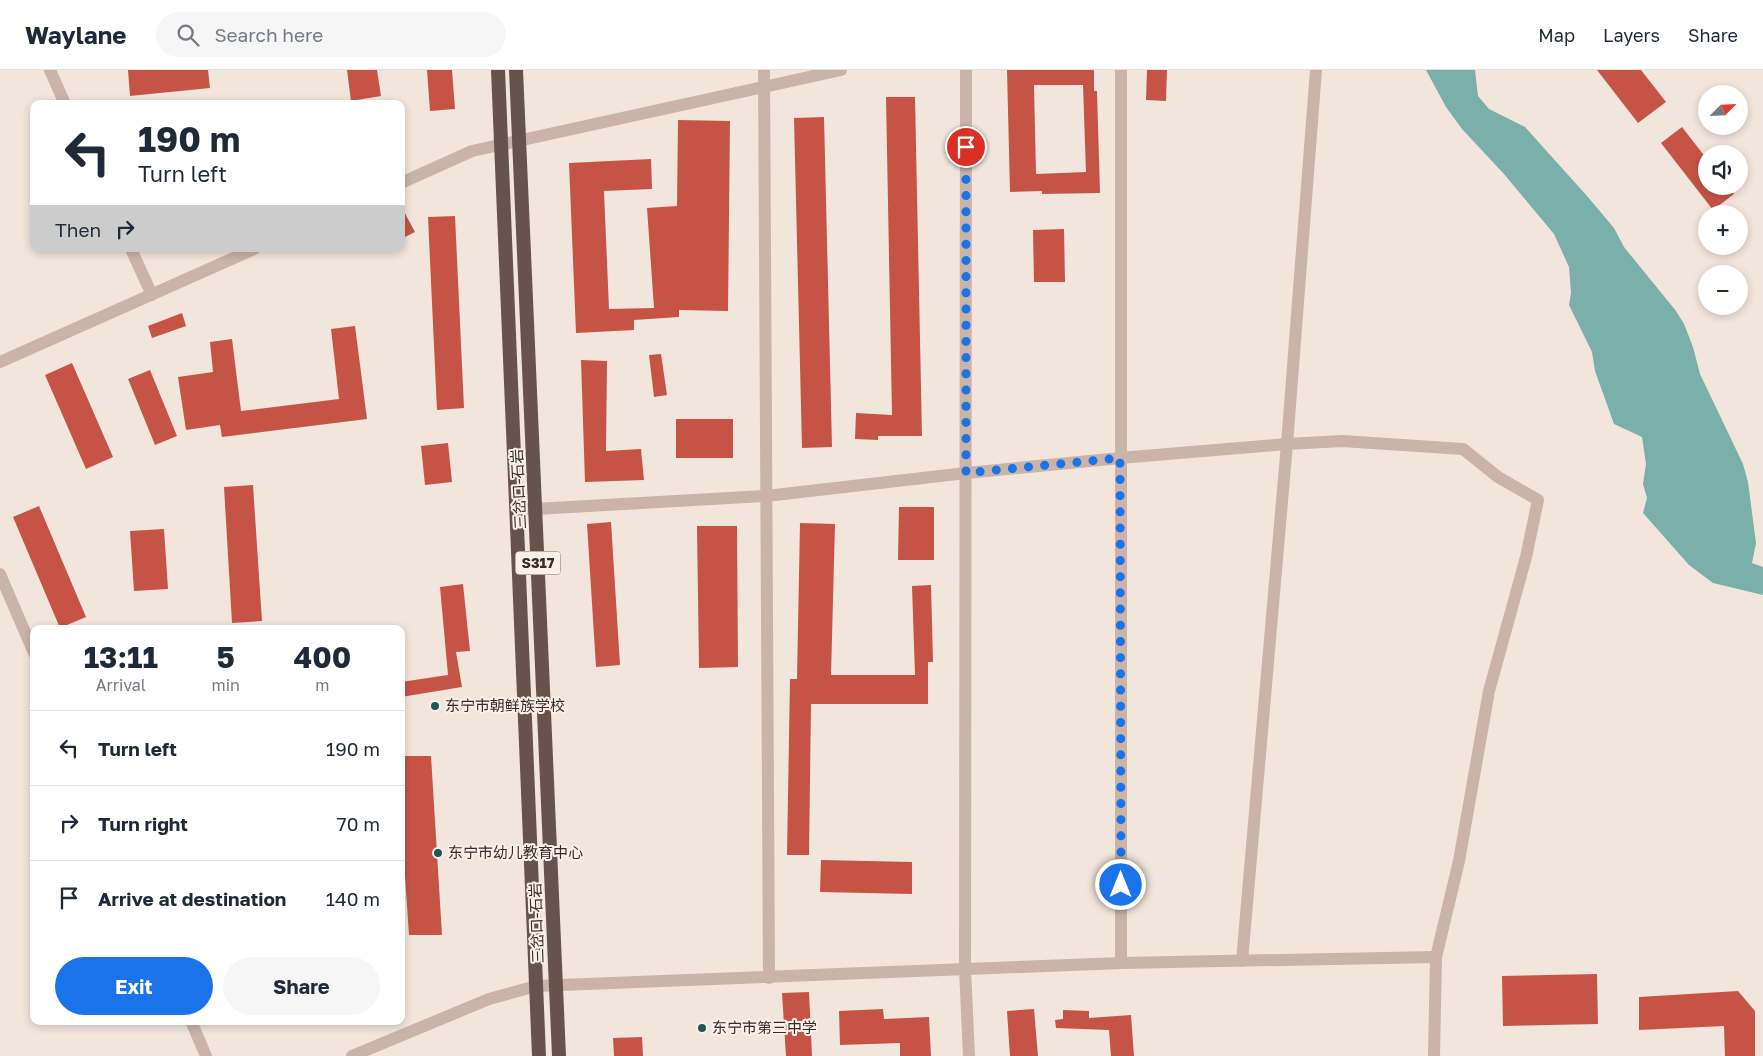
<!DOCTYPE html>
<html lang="en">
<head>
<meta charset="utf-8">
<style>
  :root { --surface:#fff; --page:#f6f6f7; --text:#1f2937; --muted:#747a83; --line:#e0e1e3; --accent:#1a73e8 }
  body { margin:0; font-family:"Golos Text","Noto Sans SC",sans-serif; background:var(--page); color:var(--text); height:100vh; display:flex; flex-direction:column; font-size:19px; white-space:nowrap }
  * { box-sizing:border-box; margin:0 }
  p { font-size:16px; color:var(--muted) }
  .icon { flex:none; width:28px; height:28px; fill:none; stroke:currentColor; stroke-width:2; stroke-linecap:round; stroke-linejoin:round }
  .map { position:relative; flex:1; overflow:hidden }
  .details { position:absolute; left:30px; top:555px; width:375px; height:400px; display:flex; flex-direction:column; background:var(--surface); border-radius:10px; box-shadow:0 2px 8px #0003 }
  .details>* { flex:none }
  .banner { position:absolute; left:30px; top:30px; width:375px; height:152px; border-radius:10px; box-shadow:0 2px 8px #0003; background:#fff; color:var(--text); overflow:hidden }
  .needle { width:32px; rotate:66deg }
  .fabs { position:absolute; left:1698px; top:15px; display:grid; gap:10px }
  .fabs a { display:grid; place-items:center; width:50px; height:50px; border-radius:50%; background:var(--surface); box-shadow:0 2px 8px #0003; font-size:25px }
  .pin { position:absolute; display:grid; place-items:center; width:42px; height:42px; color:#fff; margin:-21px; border:2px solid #fff; border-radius:50%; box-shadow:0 1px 5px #0007 }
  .me { position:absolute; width:55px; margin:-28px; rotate:0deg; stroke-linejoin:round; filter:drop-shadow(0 0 4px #0008) }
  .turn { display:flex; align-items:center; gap:18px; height:105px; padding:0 25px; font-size:22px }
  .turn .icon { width:65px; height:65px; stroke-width:2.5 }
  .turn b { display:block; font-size:35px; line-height:42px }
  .then { display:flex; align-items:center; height:48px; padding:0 25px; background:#0003; gap:10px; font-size:19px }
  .eta { display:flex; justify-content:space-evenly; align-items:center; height:85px; text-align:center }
  .eta b { font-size:30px; font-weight:700; line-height:35px }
  .cta { display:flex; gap:10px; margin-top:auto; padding:10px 25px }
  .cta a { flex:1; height:58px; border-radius:30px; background:var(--accent); color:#fff; font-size:20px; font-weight:700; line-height:58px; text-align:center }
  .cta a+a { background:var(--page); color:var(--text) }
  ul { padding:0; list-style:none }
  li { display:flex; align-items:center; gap:15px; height:75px; padding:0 25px; border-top:1px solid var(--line) }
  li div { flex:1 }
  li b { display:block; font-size:19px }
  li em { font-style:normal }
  header { display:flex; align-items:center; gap:30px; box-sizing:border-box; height:70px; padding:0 25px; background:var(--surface); border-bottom:1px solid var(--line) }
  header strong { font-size:24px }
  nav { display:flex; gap:28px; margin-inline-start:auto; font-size:18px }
  .search { width:350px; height:45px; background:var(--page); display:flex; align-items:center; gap:12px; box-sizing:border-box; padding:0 18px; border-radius:28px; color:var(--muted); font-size:19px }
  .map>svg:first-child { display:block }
  .water { fill:#7bafaa }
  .building { fill:#c55447; fill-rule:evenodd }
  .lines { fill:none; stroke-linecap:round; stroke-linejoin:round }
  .minor { stroke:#cab3a8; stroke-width:12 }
  .tertiary { stroke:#cab3a8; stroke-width:12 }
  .trunk { stroke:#68524c; stroke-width:14 }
  .route { stroke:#1a73e8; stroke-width:9; stroke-dasharray:0 16.2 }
  .poi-dot { fill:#1e5854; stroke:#faefe9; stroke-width:2 }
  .labels { text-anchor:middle; stroke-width:4; stroke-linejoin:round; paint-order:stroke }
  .shield { fill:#faefe9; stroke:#726662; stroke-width:1 }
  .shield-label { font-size:14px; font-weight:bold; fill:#372b28 }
  .street-label { font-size:15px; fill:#372b28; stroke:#faefe9 }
  .poi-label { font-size:15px; fill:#372b28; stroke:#faefe9; text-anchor:start }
</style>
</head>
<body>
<header>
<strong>Waylane</strong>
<div class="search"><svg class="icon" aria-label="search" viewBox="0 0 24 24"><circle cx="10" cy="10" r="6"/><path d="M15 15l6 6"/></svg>Search here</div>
<nav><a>Map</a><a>Layers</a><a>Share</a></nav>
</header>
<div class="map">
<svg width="1763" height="986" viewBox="0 0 1763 986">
  <rect width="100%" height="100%" fill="#f2e5dc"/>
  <path class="water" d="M1426,0h49l3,26 11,13 36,18 62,69 27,32 10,19 52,64 8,13 9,23 7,27 43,90 5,18 8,61 -4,20 11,4v28l-50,-12 -24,-18 -46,-52 4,-15 -4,-14 3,-20 -4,-27 -28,-13 -19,-53 -3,-19 -23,-47 2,-12 -2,-26 -15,-33 -50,-60 -42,-45 -16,-22z"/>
  <path class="building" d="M128,0h80l2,18 -80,8z
    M347,0h30l4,26 -30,5z
    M427,0h25l3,39 -25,2z
    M1007,0h87v21h3l3,102 -58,1v-3l-32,1zM1034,15h49l3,87 -50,2z
    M1147,0h20l-1,31 -20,-1z
    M1597,0h44l25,32 -28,21z
    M886,27h29l7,339h-44v4l-23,-1 1,-26 36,2z
    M824,47l8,330 -30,1 -8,-330z
    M678,50l52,1 -2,190 -49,-1v7l-45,3v10l-58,3 -7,-170 82,-4 1,30 -48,2 5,118 45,-1 -7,-100 30,-2z
    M1682,57l24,31v28h22l6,8 -21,16 -52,-67z
    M401,136l14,26 -14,7z
    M455,146l9,192 -27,2 -9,-193z
    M1064,159l1,53h-31l-1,-52z
    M182,243l4,13 -34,12 -4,-12z
    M355,256l12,93 -145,18 -2,-12 -34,5 -8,-53 35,-5 -3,-30 22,-3 9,72 98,-12 -8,-70z
    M661,284l6,41 -13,2 -5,-42z
    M581,290l26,1 -1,90 35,-2 3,31 -59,2z
    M72,293l41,94 -27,12 -41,-94z
    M150,300l27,66 -22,9 -27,-66z
    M676,349h57v39h-57z
    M448,373l4,39 -27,3 -4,-39z
    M253,415l9,136 -30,2 -8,-136z
    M39,436l47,111 -26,11 -47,-111z
    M899,437h35v53h-36z
    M611,452l9,143 -24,2 -9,-143z
    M800,453l35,1 -4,151h84l-3,-89 19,-1 2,77h-5v42h-117l-2,151h-22l3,-176h7z
    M697,456h40l1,141 -39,1z
    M164,459l4,60 -34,2 -4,-60z
    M463,514l7,67 -14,1 6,35 -61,10v-15l47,-7 -8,-88z
    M401,686h30l11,179h-33l-8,-118z
    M821,790l91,2v32l-92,-2z
    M1597,904l1,50 -95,2 -1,-50z
    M1738,921l17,20v45h-30l-1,-30 -85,4v-33z
    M809,922l3,64h-26l-4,-63z
    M883,939l1,10 45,-2 2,39h-31v-13l-60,2 -1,-34z
    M1034,939l4,47h-28l-3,-45z
    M1063,940l26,1v7l42,-3 3,41h-23l-2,-26 -53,-2 -1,-8 8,-1z
    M642,967l1,19h-29l-1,-18z"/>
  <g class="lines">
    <path class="minor" d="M50,0l15,34
      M764,0l5,908
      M966,0l-1,899 4,87
      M131,179l21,46
      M517,440l249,-14 200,-23 154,-15 167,-14 55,-3 121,8 35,28 40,23 -12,57 -37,134 -30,170 -23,96 -2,99
      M0,504l34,79
      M1242,891l45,-517 29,-374
      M1121,893v-893
      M191,951l15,35"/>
    <path class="tertiary" d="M401,113l71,-32 369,-81
      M0,292l254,-113
      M352,986l137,-57 47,-13 585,-23 315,-6"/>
    <path class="trunk" d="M498,0l41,986
      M516,0l43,986"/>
  </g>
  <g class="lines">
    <path class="route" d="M966,77v326l154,-15 1,427"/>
  </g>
  <g class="poi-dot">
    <circle cx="435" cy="636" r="5"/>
    <circle cx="438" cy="783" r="5"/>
    <circle cx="702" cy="958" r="5"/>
  </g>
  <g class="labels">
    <rect class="shield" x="515.5" y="481.5" width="45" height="23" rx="4"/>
    <g class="shield-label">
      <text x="538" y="498">S317</text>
    </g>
    <g class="street-label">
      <text transform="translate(519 419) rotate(-93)" y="5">三岔口-石岩</text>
      <text transform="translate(537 853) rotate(-92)" y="5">三岔口-石岩</text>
    </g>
    <g class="poi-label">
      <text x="445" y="641">东宁市朝鲜族学校</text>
      <text x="448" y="788">东宁市幼儿教育中心</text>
      <text x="712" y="963">东宁市第三中学</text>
    </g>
  </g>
</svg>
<div class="fabs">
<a><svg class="needle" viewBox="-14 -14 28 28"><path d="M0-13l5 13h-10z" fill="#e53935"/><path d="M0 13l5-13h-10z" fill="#747a83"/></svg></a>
<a><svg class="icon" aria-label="sound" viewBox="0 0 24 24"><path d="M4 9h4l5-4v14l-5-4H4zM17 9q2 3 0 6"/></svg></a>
<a>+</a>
<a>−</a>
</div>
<div class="pin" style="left:966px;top:77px;background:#d93025"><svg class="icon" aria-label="arrive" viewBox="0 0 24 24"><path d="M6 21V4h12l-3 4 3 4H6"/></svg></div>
<svg class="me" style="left:1121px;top:815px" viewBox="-20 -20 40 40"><circle r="17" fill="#1a73e8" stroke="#fff" stroke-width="3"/><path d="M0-11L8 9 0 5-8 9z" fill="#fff"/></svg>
<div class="banner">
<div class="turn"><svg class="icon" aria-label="left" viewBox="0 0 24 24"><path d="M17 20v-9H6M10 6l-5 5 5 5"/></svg><div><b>190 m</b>Turn left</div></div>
<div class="then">Then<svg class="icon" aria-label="right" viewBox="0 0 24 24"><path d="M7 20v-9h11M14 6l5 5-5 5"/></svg></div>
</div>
<section class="details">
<div class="eta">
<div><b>13:11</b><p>Arrival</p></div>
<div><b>5</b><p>min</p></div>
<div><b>400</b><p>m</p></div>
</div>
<ul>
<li><svg class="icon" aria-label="left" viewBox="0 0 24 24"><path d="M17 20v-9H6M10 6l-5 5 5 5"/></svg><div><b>Turn left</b></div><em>190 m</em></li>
<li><svg class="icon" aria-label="right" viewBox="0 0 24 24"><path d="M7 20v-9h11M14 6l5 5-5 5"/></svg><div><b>Turn right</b></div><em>70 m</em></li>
<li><svg class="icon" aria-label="arrive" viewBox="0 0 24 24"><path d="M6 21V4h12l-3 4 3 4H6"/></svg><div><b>Arrive at destination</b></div><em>140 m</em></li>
</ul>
<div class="cta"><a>Exit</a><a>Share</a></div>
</section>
</div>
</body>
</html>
